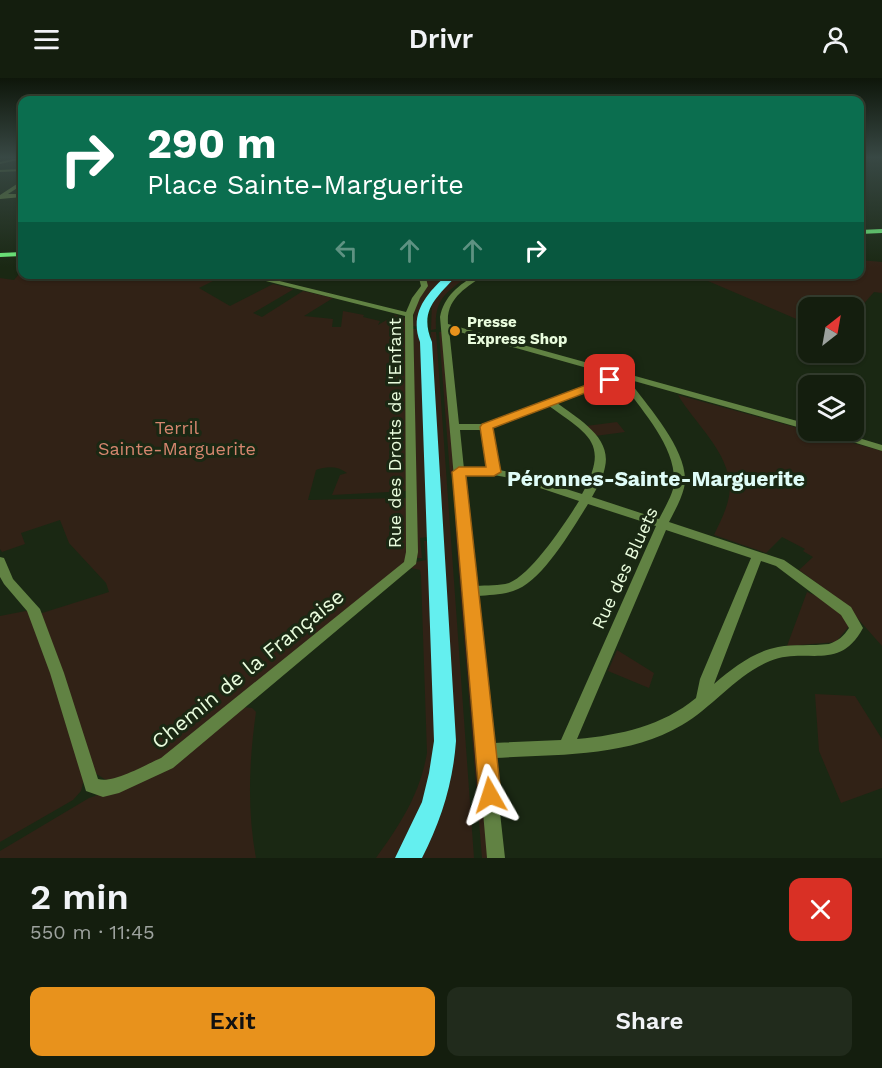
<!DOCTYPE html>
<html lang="en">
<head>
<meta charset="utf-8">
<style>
  :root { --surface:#141e0e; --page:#212b1c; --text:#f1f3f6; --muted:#9da29e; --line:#333c2e; --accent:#e8921c }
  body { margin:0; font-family:"Work Sans",sans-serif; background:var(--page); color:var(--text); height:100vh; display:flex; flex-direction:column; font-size:22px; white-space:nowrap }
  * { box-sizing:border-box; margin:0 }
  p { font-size:20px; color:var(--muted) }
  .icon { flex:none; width:33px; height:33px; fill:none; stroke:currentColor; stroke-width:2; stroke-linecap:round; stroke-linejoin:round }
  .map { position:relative; height:780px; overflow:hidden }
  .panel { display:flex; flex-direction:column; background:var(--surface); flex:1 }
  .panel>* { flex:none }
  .hud { position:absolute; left:18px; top:18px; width:846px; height:183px; border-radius:12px; box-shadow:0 2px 4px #0004,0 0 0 2px var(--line); background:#0b6e4f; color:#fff; overflow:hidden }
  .needle { width:39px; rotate:31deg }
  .tools { position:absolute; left:798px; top:219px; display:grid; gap:12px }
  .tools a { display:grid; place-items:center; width:66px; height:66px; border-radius:12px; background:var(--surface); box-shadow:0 2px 4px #0004,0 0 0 2px var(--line); font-size:30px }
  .pin { position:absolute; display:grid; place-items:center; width:51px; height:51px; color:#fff; margin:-26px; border-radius:12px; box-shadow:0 3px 9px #0006 }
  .me { position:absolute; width:66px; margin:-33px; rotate:354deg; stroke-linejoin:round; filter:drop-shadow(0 0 4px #0008) }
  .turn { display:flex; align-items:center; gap:21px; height:126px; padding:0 30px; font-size:27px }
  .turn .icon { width:78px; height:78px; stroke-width:2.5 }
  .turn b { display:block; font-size:42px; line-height:51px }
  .lanes { display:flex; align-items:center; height:57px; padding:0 30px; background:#0003; justify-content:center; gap:30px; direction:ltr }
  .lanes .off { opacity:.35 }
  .round { display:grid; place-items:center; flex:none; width:63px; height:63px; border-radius:12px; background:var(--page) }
  .summary { display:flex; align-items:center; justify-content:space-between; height:102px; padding:0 30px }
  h1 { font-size:36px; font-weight:600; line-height:45px }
  .button { display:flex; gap:12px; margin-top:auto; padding:12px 30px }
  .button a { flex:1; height:69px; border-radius:12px; background:var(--accent); color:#111; font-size:24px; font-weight:600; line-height:69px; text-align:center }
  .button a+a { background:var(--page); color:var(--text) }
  header { display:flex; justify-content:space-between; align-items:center; height:78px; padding:0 30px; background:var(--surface); font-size:27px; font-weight:600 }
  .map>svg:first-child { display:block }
  .green { fill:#312216 }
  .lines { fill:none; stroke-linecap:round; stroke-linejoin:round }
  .minor { fill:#618243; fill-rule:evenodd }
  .major { fill:#6ff17c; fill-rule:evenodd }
  .highway { fill:#64efef; fill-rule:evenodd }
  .route { fill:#e8921c; stroke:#975f12; stroke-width:1.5 }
  .poi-dot { fill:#e8921c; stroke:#1a2813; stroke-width:2 }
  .labels { text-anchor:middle; stroke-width:6; stroke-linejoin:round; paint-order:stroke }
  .far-poi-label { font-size:15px; font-weight:bold; fill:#e9fcdd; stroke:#1a2813; text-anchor:start }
  .park-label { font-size:18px; fill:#d5866f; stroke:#1a2813 }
  .street-label { font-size:18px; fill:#e9fcdd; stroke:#1a2813 }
  .quarter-label { font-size:21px; font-weight:bold; fill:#dffcf7; stroke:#1a2813 }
  .near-street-label { font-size:21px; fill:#e9fcdd; stroke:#1a2813 }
</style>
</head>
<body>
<header><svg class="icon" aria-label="menu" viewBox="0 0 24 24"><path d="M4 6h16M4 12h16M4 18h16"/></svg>Drivr<svg class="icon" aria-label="person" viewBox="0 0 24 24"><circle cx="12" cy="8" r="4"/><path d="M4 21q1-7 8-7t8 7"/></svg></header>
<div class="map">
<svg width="882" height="780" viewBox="0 0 882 780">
  <rect width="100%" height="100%" fill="#1a2813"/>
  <path class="green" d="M860,182l22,2v31l-8,-1 -20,23v-7h-46v16l-114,-49 166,-1z
    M19,196l206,1 -26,13 31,18 43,-22 21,5 -41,24 9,4 41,-26 30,7 -29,18 29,3 -1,8h9l2,-16 21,4 -1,2 17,4 -2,4 17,-10 10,3 2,173 -75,4 8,-20 7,-2c-9,-7 -20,-7 -31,-3l-8,30 97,-2 3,3 1,58 -182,155 -90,61 -31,5 -11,-7 -56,-159 70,-22 -3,-9 -37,-40 -9,-23 -39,13 4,11 -23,8 -2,-3v-271l14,2z
    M425,197h24l-30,52 -6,-1 1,-20 13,-20z
    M457,197h13c-23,17 -36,23 -34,54l-5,1 1,-29z
    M413,251h8l7,208 -8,1 2,20h-5z
    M431,254h5l38,526h-57l26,-55z
    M439,254h4l12,142h-5z
    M678,317l204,56v195l-38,-43 -45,-33 14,-13 -10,-6 2,-2 -23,-12 -16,16 -52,-18c5,-11 11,-22 14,-34 11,-41 -32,-75 -50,-106z
    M617,344l8,10 -30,4 -9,-10z
    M459,441l32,339h-9l-26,-317 -1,-21z
    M424,463h4l12,215 -39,102h-25c24,-33 44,-64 51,-105l-6,-177 -1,-6 -9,-2 5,-6 10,-2z
    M807,514l17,7 24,20 1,7 -13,16 -49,4z
    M31,532l53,169 -3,12 -8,9 -73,42v-226z
    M617,572l37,23 -5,15 -41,-17z
    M815,616l40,2 27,43v49l-41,15 -22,-52z
    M244,629l8,1 4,4c-7,49 -9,98 0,146h-256v-7l89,-53 45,-15z"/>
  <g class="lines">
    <path class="minor" d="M18,80h4v1l-22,5v-2z
      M22,91v2l-22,1v-2z
      M20,104h2v3l-14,9h14v3l-22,2v-4z
      M238,196h13l155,38 6,-14 9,-12 -3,-12h7l3,12 -8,12 -7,17 5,237 -2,12 -243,204 -54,25 -16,4 -17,-6 -36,-118 -23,-62 -23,-27 -4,-7v-20l4,1 9,21 27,30 24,64 34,106c15,5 49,-15 63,-21l243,-196 2,-10 -1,-236z
      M477,196h8c-18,14 -39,23 -37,50l360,100v6l-174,-49 -1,5c18,24 59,70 51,102 -3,12 -10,24 -15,34l115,38 67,47 12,21c-24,45 -57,18 -93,33 -34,14 -57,46 -88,64 -55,33 -126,29 -188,33l11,100h-18l-47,-541c4,-21 19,-32 37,-43zM449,251l163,46 -127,49h-26zM620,299l5,1v8c19,28 52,62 49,99 -2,11 -10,24 -15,34l-67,-22c5,-9 11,-19 13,-30 7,-30 -28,-49 -48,-64l58,-22zM549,328c40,29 61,37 33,88l-66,-21 -17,-3 -8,-42zM460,352h22l6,39h-24zM465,397h29l16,3 69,23c-13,21 -47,73 -70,82 -10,3 -22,2 -33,3zM588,426l68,22 -95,214 -68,3 -16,-147c14,-1 29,-1 41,-7 26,-11 55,-61 70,-85zM666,452l85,28 -51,121 -4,19c-34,28 -75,37 -119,41zM761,483l15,5 65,49 8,13c-5,8 -11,13 -20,16 -17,2 -35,0 -51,3 -25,5 -45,21 -64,37z
      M814,352h18l50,15v6z"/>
    <path class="major" d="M882,151v4l-22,1v-4z
      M22,174v4l-22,1v-4z"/>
    <path class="highway" d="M448,196h10c-20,23 -40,35 -26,68l24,399c-3,42 -15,80 -34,117h-27l27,-56 7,-29 5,-32 -14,-399c-11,-29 7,-49 28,-68z"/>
  </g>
  <linearGradient id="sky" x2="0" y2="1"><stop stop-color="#0e160a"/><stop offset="0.42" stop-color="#384844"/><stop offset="1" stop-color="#384844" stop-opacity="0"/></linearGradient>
  <rect width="882" height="189" fill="url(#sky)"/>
  <path class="route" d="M610,298l5,4 -1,2 -121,46 8,44 -7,4h-28l35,319 -3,8 -8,3 -8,-3 -3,-8 -27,-323 7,-5h27l-6,-40 2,-3z"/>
  <circle class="poi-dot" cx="455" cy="253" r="6"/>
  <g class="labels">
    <g class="far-poi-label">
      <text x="467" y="249">Presse<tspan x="467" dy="17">Express Shop</tspan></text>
    </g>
    <g class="park-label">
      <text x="177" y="356">Terril<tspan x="177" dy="21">Sainte-Marguerite</tspan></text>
    </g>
    <g class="street-label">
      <text transform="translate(395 355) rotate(-90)" y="6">Rue des Droits de l'Enfant</text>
      <text transform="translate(625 490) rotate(-65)" y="6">Rue des Bluets</text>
    </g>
    <g class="quarter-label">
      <text x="656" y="408">Péronnes-Sainte-Marguerite</text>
    </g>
    <g class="near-street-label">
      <text transform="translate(248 591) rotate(-39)" y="7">Chemin de la Française</text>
    </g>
  </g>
</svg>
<div class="tools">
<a><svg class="needle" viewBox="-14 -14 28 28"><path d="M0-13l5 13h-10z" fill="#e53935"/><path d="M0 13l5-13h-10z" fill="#9da29e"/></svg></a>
<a><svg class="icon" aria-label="layers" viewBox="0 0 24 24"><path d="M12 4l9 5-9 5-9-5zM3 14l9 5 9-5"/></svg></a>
</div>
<div class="pin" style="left:610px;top:302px;background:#d93025"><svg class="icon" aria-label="arrive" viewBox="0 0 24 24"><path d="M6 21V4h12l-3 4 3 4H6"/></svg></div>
<svg class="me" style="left:490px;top:717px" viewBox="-20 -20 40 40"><path d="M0-17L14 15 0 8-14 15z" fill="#e8921c" stroke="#fff" stroke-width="4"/></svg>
<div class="hud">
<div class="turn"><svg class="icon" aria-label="right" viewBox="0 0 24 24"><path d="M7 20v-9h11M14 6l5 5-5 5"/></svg><div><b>290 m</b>Place Sainte-Marguerite</div></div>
<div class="lanes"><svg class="icon off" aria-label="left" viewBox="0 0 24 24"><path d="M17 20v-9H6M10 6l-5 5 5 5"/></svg><svg class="icon off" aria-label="ahead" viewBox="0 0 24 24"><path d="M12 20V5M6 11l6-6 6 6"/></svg><svg class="icon off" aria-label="ahead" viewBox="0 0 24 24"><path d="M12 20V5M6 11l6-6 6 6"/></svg><svg class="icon" aria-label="right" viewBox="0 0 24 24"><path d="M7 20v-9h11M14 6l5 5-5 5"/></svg></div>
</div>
</div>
<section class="panel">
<div class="summary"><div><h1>2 min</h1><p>550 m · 11:45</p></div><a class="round" style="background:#d93025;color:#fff"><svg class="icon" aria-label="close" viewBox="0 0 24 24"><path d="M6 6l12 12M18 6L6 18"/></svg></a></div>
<div class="button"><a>Exit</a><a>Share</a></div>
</section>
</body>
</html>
